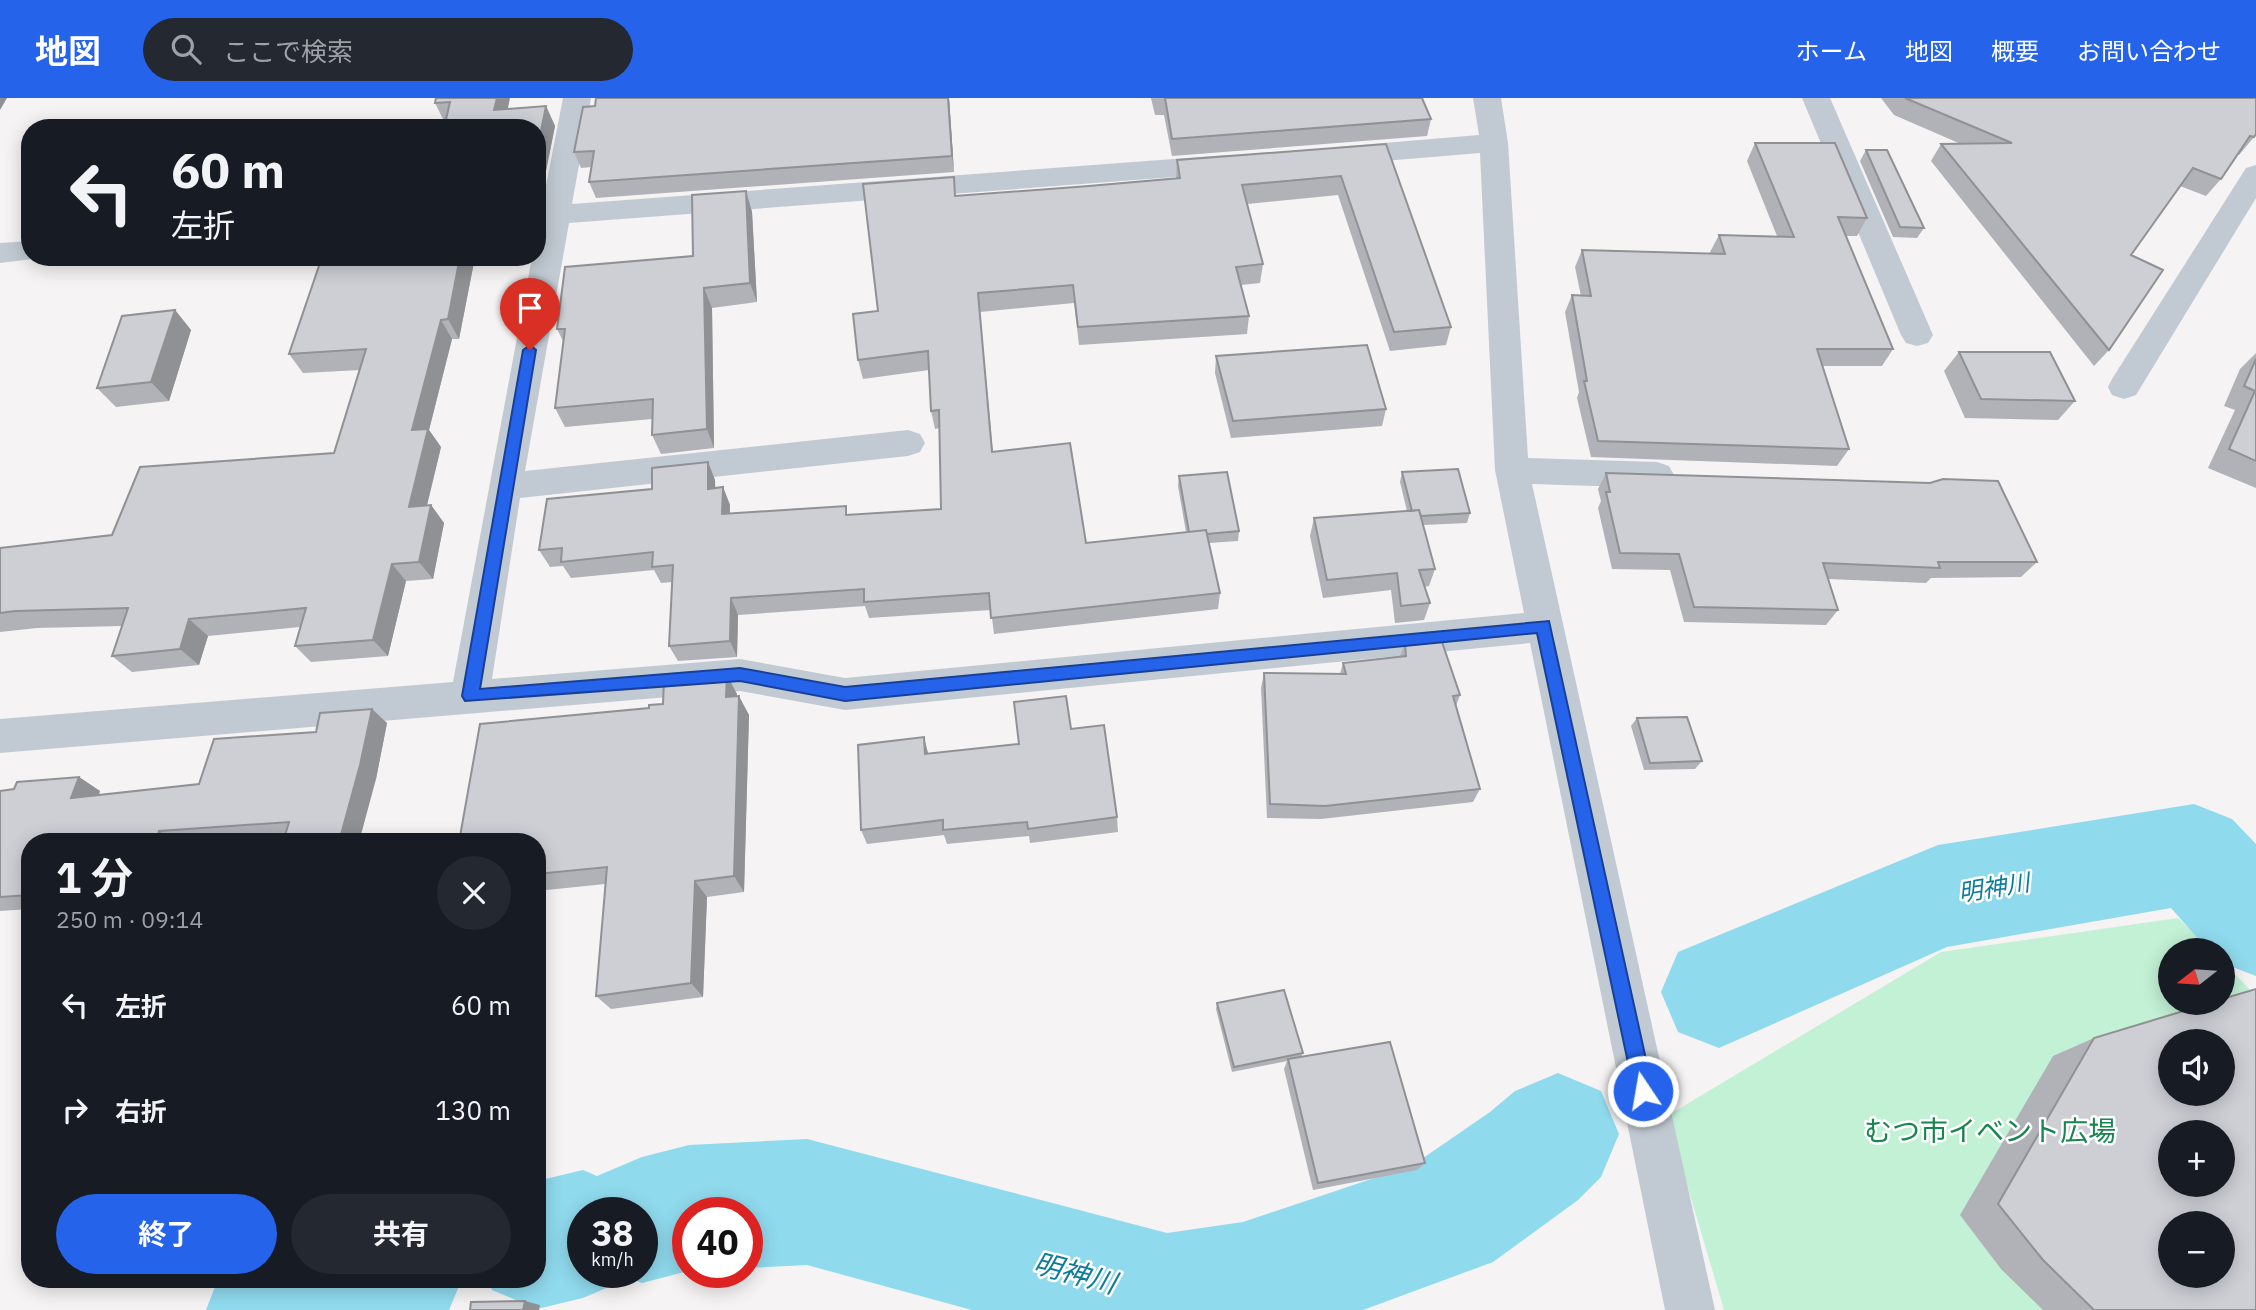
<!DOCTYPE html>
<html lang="ja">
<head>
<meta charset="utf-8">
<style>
  :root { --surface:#171b24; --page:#242831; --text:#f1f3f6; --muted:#9ea1a6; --accent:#2563eb }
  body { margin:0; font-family:"IBM Plex Sans","Noto Sans JP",sans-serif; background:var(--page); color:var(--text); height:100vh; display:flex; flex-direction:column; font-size:26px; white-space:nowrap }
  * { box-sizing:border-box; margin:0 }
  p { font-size:23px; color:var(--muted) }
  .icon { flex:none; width:38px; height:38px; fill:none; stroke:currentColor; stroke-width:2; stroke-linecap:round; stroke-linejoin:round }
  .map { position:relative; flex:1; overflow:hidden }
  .side { position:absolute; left:21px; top:735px; width:525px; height:455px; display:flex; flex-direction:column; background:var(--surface); border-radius:28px; box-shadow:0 4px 18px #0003 }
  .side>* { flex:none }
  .top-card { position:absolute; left:21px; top:21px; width:525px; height:147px; border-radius:28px; box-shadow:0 4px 18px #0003; background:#171b24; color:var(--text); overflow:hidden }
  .needle { width:46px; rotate:253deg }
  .buttons { position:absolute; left:2158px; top:840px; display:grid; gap:14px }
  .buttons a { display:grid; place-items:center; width:77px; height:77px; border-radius:50%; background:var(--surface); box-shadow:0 4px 18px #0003; font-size:35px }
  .speed { position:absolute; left:567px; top:1099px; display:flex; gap:14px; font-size:35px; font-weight:700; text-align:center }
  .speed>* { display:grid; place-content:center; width:91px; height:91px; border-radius:50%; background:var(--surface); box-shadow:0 4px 18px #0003; line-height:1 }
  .speed small { font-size:18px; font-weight:400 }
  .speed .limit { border:10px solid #d22; background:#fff; color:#111 }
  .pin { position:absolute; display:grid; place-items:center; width:60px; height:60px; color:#fff; margin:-72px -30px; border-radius:50% 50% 50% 0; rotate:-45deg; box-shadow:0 0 7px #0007 }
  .pin .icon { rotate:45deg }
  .me { position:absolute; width:77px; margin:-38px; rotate:348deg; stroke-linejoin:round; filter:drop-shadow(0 0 5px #0008) }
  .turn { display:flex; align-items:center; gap:24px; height:147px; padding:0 35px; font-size:32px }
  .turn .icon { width:91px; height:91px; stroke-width:2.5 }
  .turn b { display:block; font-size:49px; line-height:60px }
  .round { display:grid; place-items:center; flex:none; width:74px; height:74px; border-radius:37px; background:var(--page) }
  .overview { display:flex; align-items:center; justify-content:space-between; height:119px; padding:0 35px }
  h1 { font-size:42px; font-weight:700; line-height:52px }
  .button { display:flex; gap:14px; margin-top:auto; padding:14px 35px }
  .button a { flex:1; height:80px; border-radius:42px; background:var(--accent); color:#fff; font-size:28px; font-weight:700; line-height:80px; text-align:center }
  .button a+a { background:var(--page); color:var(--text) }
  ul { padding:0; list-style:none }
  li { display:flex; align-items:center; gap:21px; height:105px; padding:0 35px }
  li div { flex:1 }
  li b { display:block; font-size:26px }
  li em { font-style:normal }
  header { display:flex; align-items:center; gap:42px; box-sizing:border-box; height:98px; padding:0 35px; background:var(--accent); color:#fff }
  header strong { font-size:33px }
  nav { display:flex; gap:38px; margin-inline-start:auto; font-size:24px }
  .search { width:490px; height:63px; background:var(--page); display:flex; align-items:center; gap:18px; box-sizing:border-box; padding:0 24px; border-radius:38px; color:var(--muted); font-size:26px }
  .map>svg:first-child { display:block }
  .green { fill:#c3f1d5; fill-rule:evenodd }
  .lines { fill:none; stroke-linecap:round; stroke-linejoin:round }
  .river { fill:#90daee; fill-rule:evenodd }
  .minor { fill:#c1cad2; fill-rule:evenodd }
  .wall { fill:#b0b2b7 }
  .shaded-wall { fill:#909195 }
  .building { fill:#cdcfd5; stroke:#909195; stroke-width:2; fill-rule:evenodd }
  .route { fill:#2563eb; stroke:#184099; stroke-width:2 }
  .labels { text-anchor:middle; stroke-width:5; stroke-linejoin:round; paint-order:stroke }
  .water-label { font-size:24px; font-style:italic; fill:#0c7c9b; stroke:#fff }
  .near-park-label { font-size:28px; fill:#17864f; stroke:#fff }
  .near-water-label { font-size:28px; font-style:italic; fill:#0c7c9b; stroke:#fff }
</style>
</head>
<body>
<header>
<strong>地図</strong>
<div class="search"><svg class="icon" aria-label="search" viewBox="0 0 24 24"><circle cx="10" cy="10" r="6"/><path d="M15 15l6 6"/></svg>ここで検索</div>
<nav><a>ホーム</a><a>地図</a><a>概要</a><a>お問い合わせ</a></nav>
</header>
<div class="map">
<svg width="2256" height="1212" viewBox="0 0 2256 1212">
  <rect width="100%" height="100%" fill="#f5f3f3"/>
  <path class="green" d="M2178,820l33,32h-41v53h52l1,-41 33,34v314h-532l-57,-194 274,-164zM2170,943h52v53h-52zM2170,1034h52v53h-52zM2170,1125h52v53h-52z"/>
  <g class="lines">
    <path class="river" d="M2194,706l38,15 24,25v132l-34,-13v-13h-14l-37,-42 -224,39 -228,101 -41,-16 -17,-40 17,-40 260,-107z
      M1558,975l43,18 18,43 -18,43 -23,23 -85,62 -130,48h-391l-165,-45 -60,3v-55h-59v58l-46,12 -13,-5 -46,20 -46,11 -45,-19 -5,-11h50v-98l46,-11 14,6 45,-19 47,-12 118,-6 360,94 76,-11 170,-57 77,-53 25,-21zM583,1115h59v59h-59z
      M218,1181h244l-13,31h-243z"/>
    <path class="minor" d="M563,0h28l-19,106 655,-49 10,3 4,6 -4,6 -10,3 -658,50 -44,248 383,-41 12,4 5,9 -5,9 -12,4 -388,42 -28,181 248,-20 105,19 679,-65 -29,-143 -15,-317 -144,12 -10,-3 -4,-6 4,-6 10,-3 143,-12 -6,-37h28l7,45 20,315 129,4 12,4 5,9 -5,9 -12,4 -125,-4 183,826h-50l-135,-667 -685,67 -105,-19 -740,62v-34l453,-37 79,-425h5v-51h5z
      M1802,0h28l103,237 -5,8 -11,3 -11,-3 -5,-8z
      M2256,67v33l-120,197 -12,4 -12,-4 -4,-8 4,-8 134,-211z
      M30,143v16l11,1 -41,5v-20z"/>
  </g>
  <path class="wall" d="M436,0l72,11 38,-3 9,20 -9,45 -9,1v-44l-92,-5 -10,-20z
    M949,0l5,74 -358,26 -7,-16 3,-15 -11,1 -7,-16z
    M1151,0h271l9,21 -4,17 -255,20 -8,-41h-9z
    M1881,0h375l-2,39 -15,18 -1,-1 -17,25 -15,17 -26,-10 -49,69 -22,95 -15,16 -163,-205 10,-17h20l-67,-29z
    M1755,45l112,75 -10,18h-11l47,113 -11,17h-60l27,83 -12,17 -246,-9 -14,-59 2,-6 -14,-80 7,-17 9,1 -6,-29 7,-17 129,4 -1,-2 9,-17 58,1 -30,-75z
    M1386,46l65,183 -5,18 -56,6 -52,-156 -91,9 16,60 -3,19 -19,2 8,31 -2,18 -168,11 -5,-42 -94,9 13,140 93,91 100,-11 -8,-46 1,-10 60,55 -1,10 -29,2 11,50 -2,16 -224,25 -3,-24 -122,8 -4,-12 -127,9 -1,42 -59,4 -9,-15 3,-64 -11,1 -7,-13 -83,8 -8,-12 -13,1 -11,-17 113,-61 56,-27 7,18v8l8,-1 7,18v9l119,1 92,-6 -1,-81 -5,1 -4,-18 -2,-41 -66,9 -5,-19 20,-49 78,-115 220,-17 1,-19z
    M1866,52l58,78 -7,10 -24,-1 -33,-76z
    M746,93l6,21 5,90 -45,6 2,140 -53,6 -9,-19v-16l-87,8 -10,-19 8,-67 -6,-12 136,-73z
    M475,159l-16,82h-7l-23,91 12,17 -14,59 4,-1 13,18 -11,56 -27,2 -18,75 -77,6 -16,-16 5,-19 -92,9 -9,29 -67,7 -20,-16 10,-30 -85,2 -37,4v-84l112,-13 222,-82 26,-83 -57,3 -14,-19z
    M175,212l16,20 -22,71 -53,6 -19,-19z
    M1959,254l116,49 -17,19 -93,-2 -21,-47z
    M2256,255v135l-48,-20 27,-58 -11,-4 16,-37z
    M1216,258l170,53 -4,17 -151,12 -16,-65z
    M1402,374l68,41 -3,10 -44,2 12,44 -6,17 -4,1 5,16 -6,17 -29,3 -4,-33 -68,8 -13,-62 4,-18 93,-7 -7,-29z
    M1606,375l431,89 -16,15 -90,1 -5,5 -98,-4 10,31 -12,15 -142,-3 -14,-52 -58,-1 -14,-61 3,-7 -3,-12z
    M1405,545l55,52 -4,11 24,83 -7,13 -152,17 -54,-1 -6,-130 3,-15 76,1 3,-11 57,-7z
    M737,596v2l12,19 -5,177 -37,5 -4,100 -92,12 -15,-13 9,-112 -68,7v-49l112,-134z
    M372,611l15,14 -11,56 -91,57 -72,6h-183v67l-30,2v-120l14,-2 65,-12 21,14 -1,4 100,-11 117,-52z
    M1637,620l65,43 -7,8 -51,1 -13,-44z
    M1071,631l46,88 1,15 -88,11 -1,-7 -82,8 -3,-9 -77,9 -6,-14 67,-76 91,-10z
    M1217,905l86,50 -2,4 124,106 -8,7 -104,20 -29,-121 3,-8 -55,11 -16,-63z
    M2094,940l162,272h-213l-42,-41 -41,-54 93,-159z"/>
  <path class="shaded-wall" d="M0,0h7l-7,12z
    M497,0h13l-6,30 -10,-18z
    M948,0h1l5,74 -2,-16z
    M546,8l9,20 -9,45 -9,-20z
    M746,93l6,21 5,90 -7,-19z
    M460,159h15l-16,82 -11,-20z
    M704,190l8,20 2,140 -7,-19z
    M978,195l2,19 14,158 -2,-18z
    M175,212l16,20 -22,71 -18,-19z
    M441,222l11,19 -23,91 12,17 -19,78 -13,-18 3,-77z
    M708,364l7,18 1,26 -8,-17z
    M723,389l7,18 -1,26 -7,-17z
    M431,407l13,18 -11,56 -14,-17z
    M392,466l14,17 -18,75 -15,-16z
    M731,500l7,17 -1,42 -7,-16z
    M189,521l19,17 -9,29 -19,-16z
    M727,577l10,19 -1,22 -10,-19z
    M739,598l10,19 -5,177 -10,-16z
    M372,611l15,14 -11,56 -17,63h-20z
    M924,639l4,16 1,16 -4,-15z
    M79,679l21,14 -8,21 -21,-14z
    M159,733l16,11h-19z
    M695,783l12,16 -4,100 -12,-14z
    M525,1203l15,4 -1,5h-16z"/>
  <path class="building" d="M436,0h61l-3,12 52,-4 -9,45v-23h-93l6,-26 -15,1z
    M596,0h352l4,58 -363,26 5,-31 -20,1 9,-45 12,-1z
    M1165,0h257l9,21 -259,20z
    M1905,0h351v36l-2,3 -4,-1 -29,43 -28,-11 -62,87 32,15 -54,80 -168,-206 71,-1z
    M1755,45h80l32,75 -29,-1 55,132h-76l32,100 -251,-8 -14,-60h3l-15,-86 19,1 -9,-46 143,4 -6,-19 75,2z
    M1386,46l65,183 -57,5 -53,-156 -99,9 21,79 -27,3 13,49 -171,11 -5,-42 -95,8 14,159 78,-9 16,100 120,-13 14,63 -229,25 -2,-25 -125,9v-13l-133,9 -1,43 -61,5 4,-81 -21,2 1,-15 -92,10 1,-14 -23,2 8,-51 105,-10v-21l56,-6v27l15,-2 -1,27 124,-8v9l95,-6 -2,-99 -8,1 -3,-60 -70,9 -5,-46 25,-3 -15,-127 91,-7 1,19 134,-10 91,-8 -3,-18z
    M1866,52h21l37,78 -24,-1z
    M746,93l4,92 -46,5 3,141 -55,6 1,-36 -98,9 10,-79h-8l8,-62 128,-11 -1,-61z
    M322,159h138l-12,62 -7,1 -29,110 16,-1 -19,78 22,-2 -12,57 -27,2 -19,76 -78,6 11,-38 -117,11 -9,30 -68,7 16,-48 -113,3 -15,2v-65l112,-13 28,-68 194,-14 32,-104 -77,5z
    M175,212l-24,72 -54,6 25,-72z
    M1367,247l19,64 -153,12 -17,-65z
    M1959,254h91l25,49 -94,-2z
    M2256,261v102l-27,-12 26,-58 -11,-5z
    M1458,371l12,44 -49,3 -2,-6 -7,1 -10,-39z
    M1227,374l12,59 -32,3 -1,-4 -17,2 -10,-56z
    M1606,375l324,10 13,-4 55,2 39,81h-99l2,6 -117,-5 15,47 -144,-3 -15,-53 -59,-1 -14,-61h4z
    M1419,412l16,59 -16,1 11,33 -29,3 -4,-33 -70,7 -13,-62z
    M1441,541l19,56 -7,1 27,93 -155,17 -55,-2 -6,-131 82,1 -3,-11 63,-7 -1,-13z
    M727,577l-1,22 13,-1 -5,180 -39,5 -4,102 -95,13 11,-129 -70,7v-32h-78l21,-118 169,-16v-3l14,-1 1,-24z
    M1066,598l5,33 33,-4 13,92 -89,12 -1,-7 -84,8v-10l-82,10 -3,-85 66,-8 1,17 94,-10 -5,-42z
    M372,611l-12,56 -21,77h-56l6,-20 -130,9 -3,11h-126v53l-30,2v-106l14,-2 3,-7 62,-5 -8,21 128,-14 15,-45 102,-7 4,-19z
    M1687,619l15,44 -52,2 -13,-45z
    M2256,891v321h-162l-51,-50 -45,-56 96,-166 116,-35h12v-4zM2170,943h52v53h-52zM2170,1034h52v53h-52zM2170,1125h52v53h-52z
    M1284,892l19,63 -69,14 -17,-64z
    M1390,944l35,121 -107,20 -30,-124z
    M525,1203l-2,9h-53l1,-8z"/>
  <path class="route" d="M530,247l6,5 -56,339 260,-21 105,19 704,-66 104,470 -3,7 -7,2 -7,-2 -2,-7 -97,-458 -692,68 -105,-20 -275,20 -3,-5 61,-346z"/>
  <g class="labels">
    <g class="water-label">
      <text transform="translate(1994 790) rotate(-9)" y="8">明神川</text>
    </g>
    <g class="near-park-label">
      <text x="1990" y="1043">むつ市イベント広場</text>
    </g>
    <g class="near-water-label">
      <text transform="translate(1075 1175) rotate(15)" y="10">明神川</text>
    </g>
  </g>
</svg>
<div class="buttons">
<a><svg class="needle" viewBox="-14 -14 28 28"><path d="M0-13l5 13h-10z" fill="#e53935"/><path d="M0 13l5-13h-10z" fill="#9ea1a6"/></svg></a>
<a><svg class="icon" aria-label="sound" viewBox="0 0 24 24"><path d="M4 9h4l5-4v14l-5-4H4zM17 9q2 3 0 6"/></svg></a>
<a>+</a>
<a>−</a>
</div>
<div class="speed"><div>38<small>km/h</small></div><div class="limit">40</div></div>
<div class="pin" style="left:530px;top:252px;background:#d93025"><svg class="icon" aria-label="arrive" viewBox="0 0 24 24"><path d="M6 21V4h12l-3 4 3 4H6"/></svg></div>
<svg class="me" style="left:1643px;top:993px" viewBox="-20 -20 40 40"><circle r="17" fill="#2563eb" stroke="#fff" stroke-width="3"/><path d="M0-11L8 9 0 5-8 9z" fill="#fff"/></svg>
<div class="top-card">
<div class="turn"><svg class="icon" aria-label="left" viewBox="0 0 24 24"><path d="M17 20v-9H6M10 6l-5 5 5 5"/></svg><div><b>60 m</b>左折</div></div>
</div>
<section class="side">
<div class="overview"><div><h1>1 分</h1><p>250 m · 09:14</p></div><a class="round"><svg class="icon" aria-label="close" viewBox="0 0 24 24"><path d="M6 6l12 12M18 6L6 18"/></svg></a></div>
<ul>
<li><svg class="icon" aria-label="left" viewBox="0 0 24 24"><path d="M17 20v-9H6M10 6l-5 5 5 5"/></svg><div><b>左折</b></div><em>60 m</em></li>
<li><svg class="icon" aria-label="right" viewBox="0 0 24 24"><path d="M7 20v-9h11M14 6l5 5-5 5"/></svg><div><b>右折</b></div><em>130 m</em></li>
</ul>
<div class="button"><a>終了</a><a>共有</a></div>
</section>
</div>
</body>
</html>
